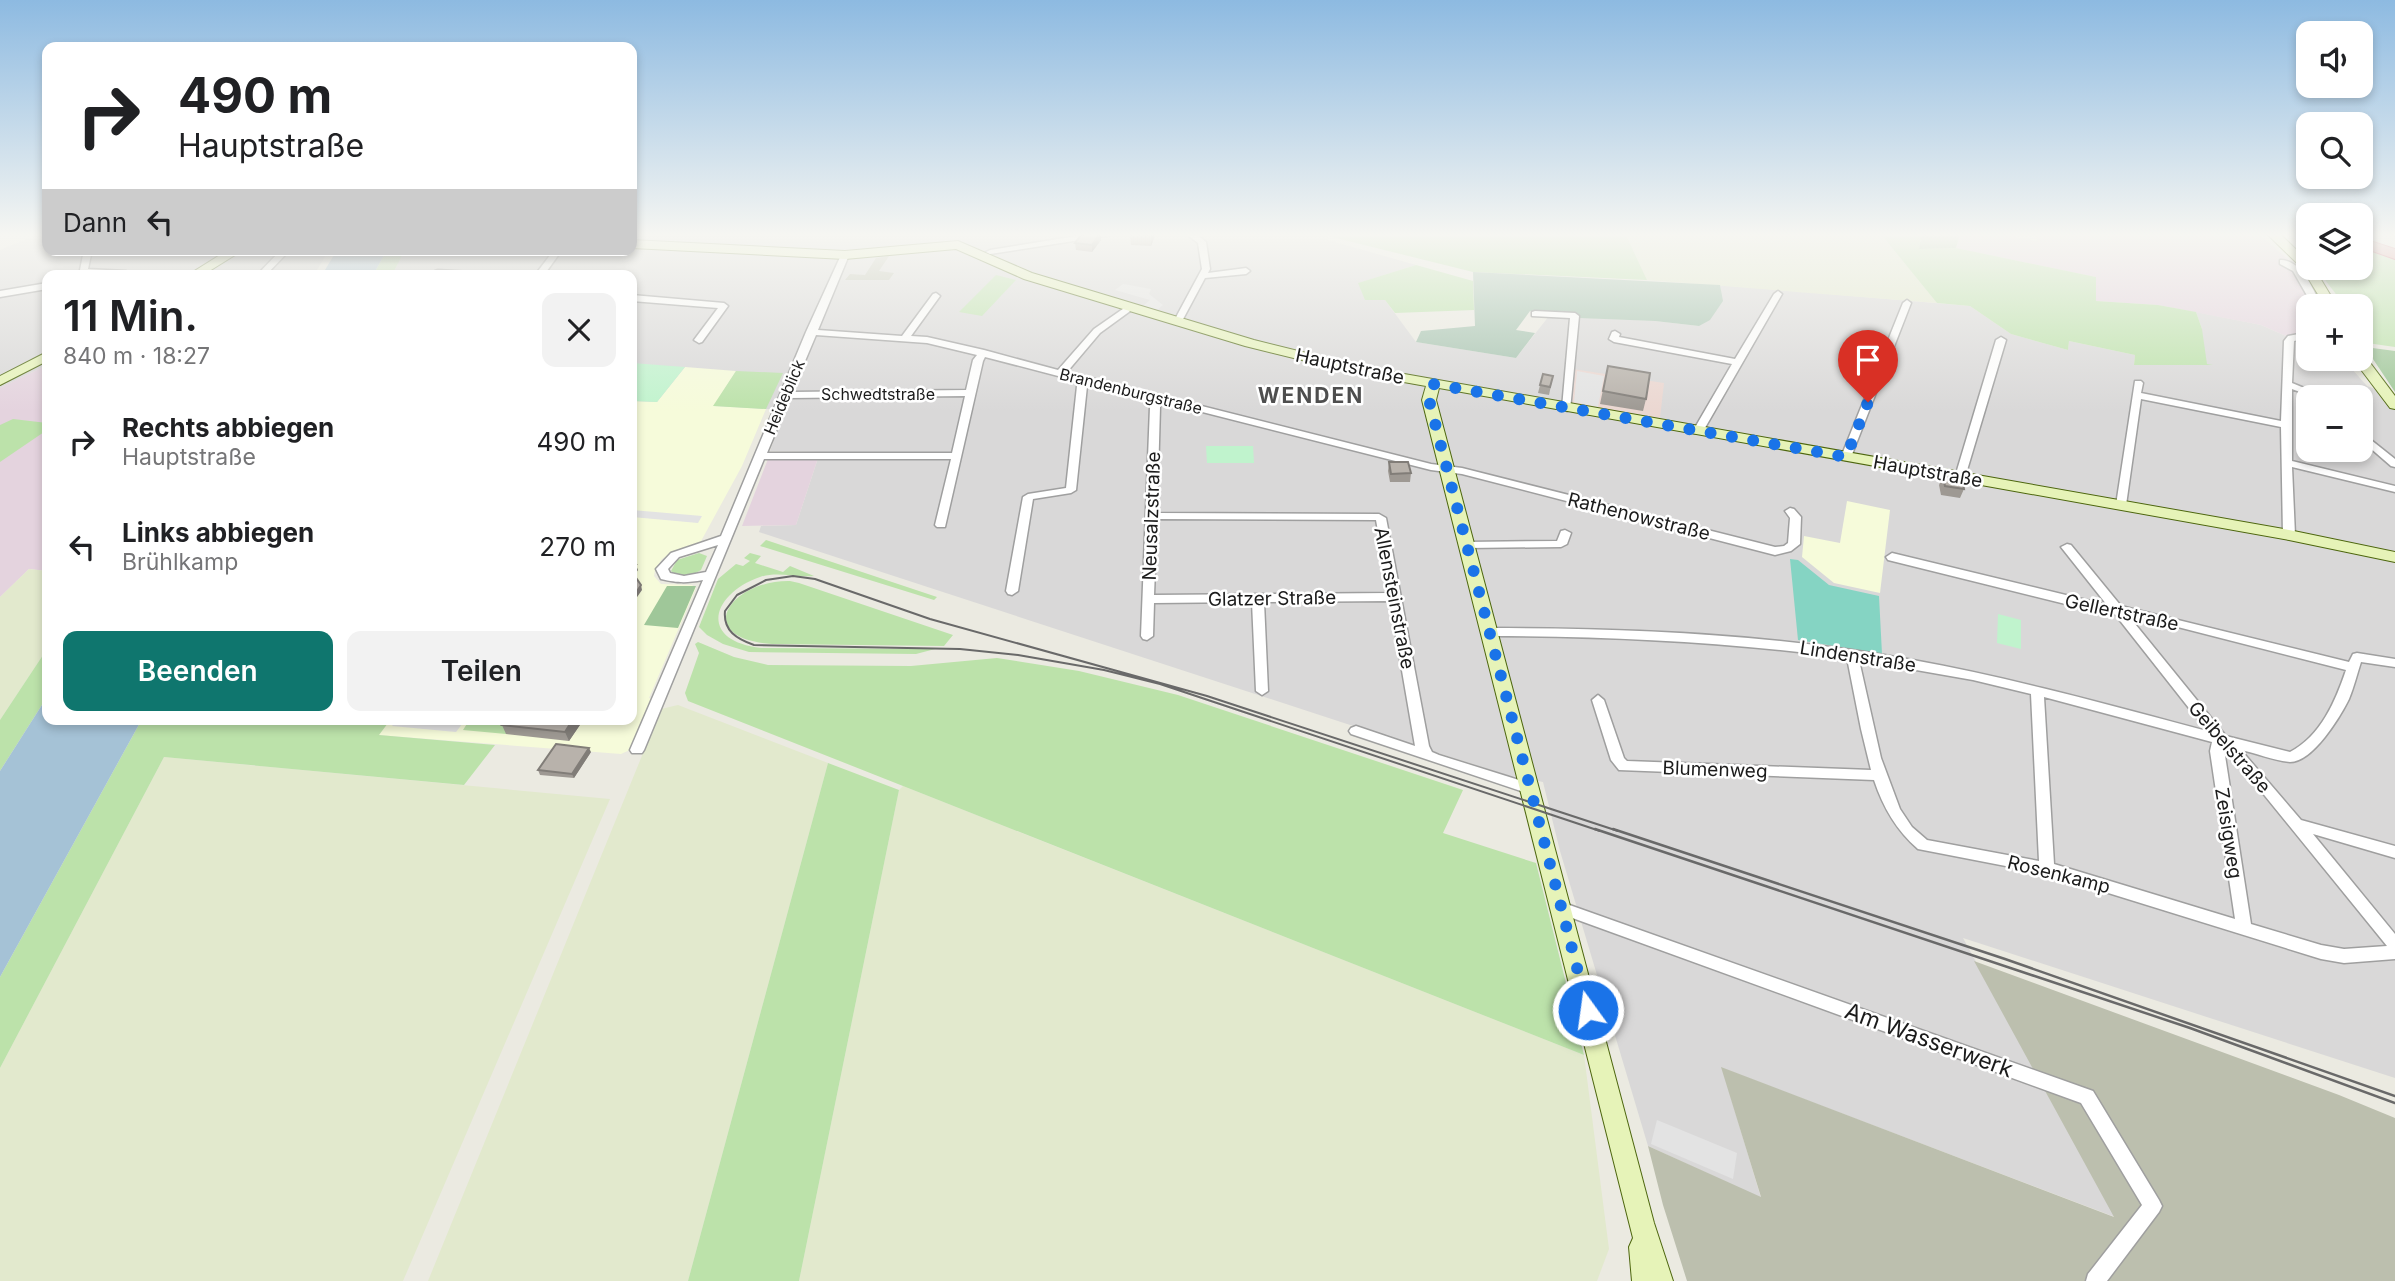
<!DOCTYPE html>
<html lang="de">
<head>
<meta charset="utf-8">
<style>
  :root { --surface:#fff; --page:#f2f2f2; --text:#202124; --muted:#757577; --accent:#0f766e }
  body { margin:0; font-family:Inter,sans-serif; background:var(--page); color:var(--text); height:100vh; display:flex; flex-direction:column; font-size:26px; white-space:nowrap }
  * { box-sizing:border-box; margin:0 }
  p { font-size:23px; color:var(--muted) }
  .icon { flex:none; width:38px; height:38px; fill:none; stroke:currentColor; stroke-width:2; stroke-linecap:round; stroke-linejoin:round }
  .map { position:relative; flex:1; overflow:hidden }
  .panel { position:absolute; left:42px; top:270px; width:595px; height:455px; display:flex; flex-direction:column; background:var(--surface); border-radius:14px; box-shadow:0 4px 10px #0003 }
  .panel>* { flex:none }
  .banner { position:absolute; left:42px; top:42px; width:595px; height:214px; border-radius:14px; box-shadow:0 4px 10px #0003; background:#fff; color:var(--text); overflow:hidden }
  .buttons { position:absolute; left:2296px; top:21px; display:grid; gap:14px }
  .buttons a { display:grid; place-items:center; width:77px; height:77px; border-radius:14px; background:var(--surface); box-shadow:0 4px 10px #0003; font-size:35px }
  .pin { position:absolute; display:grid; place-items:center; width:60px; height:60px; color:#fff; margin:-72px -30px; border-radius:50% 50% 50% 0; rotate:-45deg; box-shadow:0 0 7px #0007 }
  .pin .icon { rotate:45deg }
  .me { position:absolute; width:77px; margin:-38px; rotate:346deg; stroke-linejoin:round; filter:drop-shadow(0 0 5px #0008) }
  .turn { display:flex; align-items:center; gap:24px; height:147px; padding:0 21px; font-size:32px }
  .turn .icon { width:91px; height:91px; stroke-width:2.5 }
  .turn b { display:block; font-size:49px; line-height:60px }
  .then { display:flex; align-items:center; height:66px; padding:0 21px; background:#0003; gap:14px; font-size:26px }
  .round { display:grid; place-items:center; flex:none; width:74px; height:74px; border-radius:14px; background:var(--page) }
  .summary { display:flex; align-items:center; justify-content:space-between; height:119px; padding:0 21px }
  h1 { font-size:42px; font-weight:600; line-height:52px }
  .action { display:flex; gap:14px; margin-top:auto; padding:14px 21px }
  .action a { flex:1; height:80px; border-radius:14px; background:var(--accent); color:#fff; font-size:28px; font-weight:600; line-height:80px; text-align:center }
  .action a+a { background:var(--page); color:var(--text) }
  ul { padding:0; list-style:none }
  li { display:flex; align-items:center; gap:21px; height:105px; padding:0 21px }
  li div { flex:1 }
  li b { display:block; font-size:26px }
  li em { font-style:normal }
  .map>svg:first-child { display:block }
  .residential { fill:#d9d8d8; fill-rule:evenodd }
  .commercial { fill:#ebd7d1 }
  .industrial { fill:#e4d3de }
  .education { fill:#f6fbda }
  .construction { fill:#bcbfae }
  .farmland { fill:#e2e9cd }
  .grass { fill:#bce2aa }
  .forest { fill:#9fc799 }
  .cemetery { fill:#a4c2ae }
  .park { fill:#c0f3cd }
  .pitch { fill:#85d4c3 }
  .parking { fill:#e3e3e3 }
  .water { fill:#a5c2d6 }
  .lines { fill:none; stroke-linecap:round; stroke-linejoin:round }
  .street-casing { stroke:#9f9f9f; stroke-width:3 }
  .secondary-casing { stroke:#4d660e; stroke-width:2 }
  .highway-casing { stroke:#c5334c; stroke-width:2 }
  .street { fill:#fff; fill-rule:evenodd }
  .secondary { fill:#e6f3b8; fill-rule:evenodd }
  .highway { fill:#dd8e90; fill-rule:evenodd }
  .tram-far1 { stroke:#696969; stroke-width:2 }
  .tram { stroke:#696969; stroke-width:2.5 }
  .wall { fill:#9e9993 }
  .shaded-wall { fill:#817d78 }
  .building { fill:#b8b2ab; stroke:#817d78; stroke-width:2 }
  .route { stroke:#1a73e8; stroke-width:12; stroke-dasharray:0 21.6 }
  .labels { text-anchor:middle; stroke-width:5; stroke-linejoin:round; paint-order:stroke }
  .far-street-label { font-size:16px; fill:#1b1b1b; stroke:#fff }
  .street-label { font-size:19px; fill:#1b1b1b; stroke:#fff }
  .far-district-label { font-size:21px; font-weight:bold; letter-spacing:2px; fill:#4e4e4e; stroke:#fff }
  .near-street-label { font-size:23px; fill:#1b1b1b; stroke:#fff }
</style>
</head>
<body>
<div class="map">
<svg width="2395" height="1281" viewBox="0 0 2395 1281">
  <rect width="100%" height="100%" fill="#ebeae1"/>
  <path class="residential" d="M41,233h6v17h282l-15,25h-267v90l-47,23v-138z
    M632,233h696v7l88,25 -57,18 26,17 31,42 100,16 33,-42 106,5 44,5 23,-24 -2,-17 250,21 41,28 57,16 1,-9 66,14 -1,10 68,-36 -6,-17 65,13 25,11 22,-2v25h35l24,27 28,10v682l-432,-140 152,279 -393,-149 39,130 -113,-52 -88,-295 -17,-69 -36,-7 -163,-52 -585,-191 2,-6 35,-1 24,-73 -50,-1 15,-41 -153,-9v-126h-240l13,-25h227zM2308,397h53v53h-53z"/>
  <path class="commercial" d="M1573,369l91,14 -4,35 -90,-15z"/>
  <path class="industrial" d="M1960,233h35l41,8 3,-8h219l33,29 19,44 -2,28 -22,2 -25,-11 -103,-20 -62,-4v-24l-140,-29z
    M47,365v206l-18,-2 -29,28v-209z
    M818,458l-22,67 -54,1 26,-67z"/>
  <path class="education" d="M685,367l51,4 -22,35 52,3 -24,57 -42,77 -29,10 -9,6 -7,11 -1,6 7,8 31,1 4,3 -47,110 4,1 -21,50 -11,5 -243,-19 13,-16h241v-318l25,1z
    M1847,501l43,9 -10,83 -46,-10 -32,-26 2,-21 36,7z"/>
  <path class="construction" d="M889,256l-10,15 15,2 -5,7h-44l5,-6 15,1 11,-17z
    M1974,961l365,134 56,23v163h-708l-24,-76 -15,-59 113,51 -40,-130 393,150z"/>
  <path class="farmland" d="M1625,233h255l57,70 -290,-23z
    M29,569l18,2v78l-47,71v-123z
    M678,705l150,58 -140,518h-260l233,-572z
    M164,757l446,42 -207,482h-403v-213z
    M903,786l681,269 25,194 -12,32h-798l100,-491z"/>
  <path class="grass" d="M1328,233h297l22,47 -174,-8 -145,-36z
    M1880,233h42l-3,16 37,-1 140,29v24l62,4 38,7 6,17 5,35 6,1h-79l1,-10 -66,-14 -1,9 -57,-16 -41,-28 -33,-3z
    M2361,248l34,11v88l-28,-4 -6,-11v-26h-16l-29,-38h45z
    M387,250h18l-13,25h-19z
    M1416,265l57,16 1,29 -79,3 -10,-13h-20l-7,-17z
    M996,275l20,5 -34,36 -23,-4z
    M736,371l47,2 -17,36 -53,-3z
    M13,419l34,4v7l-47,32v-37z
    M766,540l171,57 -3,3 -174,-54z
    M699,553l8,3 -6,14c-10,6 -21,10 -30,1l6,-11z
    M750,553l11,3 -6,7 28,9 7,-6 24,10c-18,2 -36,-5 -54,1 -49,17 -62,64 1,71l174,1 -19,5 -167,-2 -26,-8 -16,-9 -8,-8 19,-48 18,-15 7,2 7,-5 -6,-3z
    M790,581l9,2 154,52 -9,11 -172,-2c-81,-6 -42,-64 18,-63z
    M698,642l36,15 34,8 143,1 86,-8 82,13 99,24 285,95 -20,43 93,30 48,192 -896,-354 -3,-8 14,-40 -4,-9z
    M47,649v48l-47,74v-51z
    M142,719h249l-12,16 116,10 -31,40 -300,-28 -164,311v-91z
    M470,719h50l-14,15 -43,-4z
    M828,763l71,27 -100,491h-111z"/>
  <path class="forest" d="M1922,233h38l-4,15 -37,1z
    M2365,347l30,4v41z
    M667,586h29l-18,42 -34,-3z"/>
  <path class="cemetery" d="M1473,272l247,13 3,16 -13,19 -11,6 -44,-5 -76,-3 -1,-3 -48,-4 -14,19 19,3 -19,25 -100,-16 5,-11 54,-5z"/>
  <path class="park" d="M632,363l53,4 -28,35 -25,-1z
    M1206,446h47l1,17h-47z
    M1998,614l23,6v29l-24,-6z"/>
  <path class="pitch" d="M1790,559l8,1 31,25 50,11 3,58 -84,-14z"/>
  <path class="parking" d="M1123,284l28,5 -2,5 14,11 -6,5 -14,-4 7,-6 -35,-10z
    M1577,371l27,5 -6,31 -24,-5z
    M632,510l70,6 -4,7 -66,-6z
    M398,719h68l-10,13 -64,-6z
    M1657,1120l80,33 -4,26 -82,-35z"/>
  <path class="water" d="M337,250h50l-14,25h-51z
    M47,697v22h95l-142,258v-206z"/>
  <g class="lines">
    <defs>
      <path id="street" d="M1095,233h21l-4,2 -122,19 -4,-2 4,-2z
        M1185,233h10l11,9 4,27 -2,4 38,-5 4,3 -4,3 -41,4 -23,43 -4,3 -4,-3 28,-52 -4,-26z
        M84,250h8l-4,19 38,2 4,3 -51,1z
        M554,250h8l-18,25h-9z
        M280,251l7,2 -21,22h-9z
        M842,253l7,2 -31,75 84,6 31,-42 3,-1 4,3 -29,40 16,1 57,13 74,20 36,-41 36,-25 3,1v4l-33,24 -33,39 364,92 31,4 313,79 9,-1 4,-3 2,-25 -5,-7 5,-3 4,1 7,8 -1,27 -9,7 -16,4 -313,-81 -31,-4 -268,-68 -3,5 -3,106 222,1 7,4 43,228 3,6 7,3 96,30 2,4 -2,4 -5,1 -179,-60 -2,-3 2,-3 5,-2 59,20 -25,-145 -126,1 4,89 -6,4 -6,-4 -4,-89 -98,1 -1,33 -6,4 -4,-1 -2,-3 9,-229 4,-7 -65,-16 -2,2 -11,104 -5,3 -38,6 -15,92 -6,4 -4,-1 -2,-3 17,-94 5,-3 38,-6 11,-102 4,-4 -96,-25 -2,4 -38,166h-8l-2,-2 16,-66h-187l-120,291 -2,3h-10l-2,-3 73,-170c-17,3 -25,3 -42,-1l-5,-10 15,-16 50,-17 85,-204zM816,335l111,8 50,12 -4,5 -7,30 -174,2zM965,396l-13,57h-185l23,-55zM1157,519l219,1 13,73 -235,2zM718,545l-12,27 -22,4 -14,-3 -2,-4 11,-12z
        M2280,260c22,0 33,29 41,46h-8l-20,-35 -13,-7z
        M438,270l33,2 4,3h-40v-4z
        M47,283v6l-47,8v-6z
        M1778,291l4,3 -80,139h-8l-1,-2 39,-67 -118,-22 -5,-3 3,-7 3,-1 5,3 -1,3 116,22 39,-65z
        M632,295l92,8 4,3 -26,36 -3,1 -5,-3 24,-32 -86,-7z
        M1907,300l4,3 -60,154 -5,3 -4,-1 -1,-2 62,-154z
        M1535,311l40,2 4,3 -9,94 -3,1 -5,-3 8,-90 -38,-2v-4z
        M2304,333l4,3 -1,2 -13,3 -2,42 34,14h-13l-21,-8v72l103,25v6l-103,-25 3,68 -2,2h-8l-2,-2 -2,-108 -140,-28 -15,106 -5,3 -4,-1 -1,-2 19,-124h6l2,2 -2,10 140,28 3,-80 4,-5z
        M2001,337l5,3 -41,137 -1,2h-8l-1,-2 41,-137z
        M2361,432l34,27v8l-4,-1 -30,-26z
        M1565,530l6,3 -4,11 -6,3 -95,1 -6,-3 6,-3 91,-1 4,-10z
        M2067,544l4,1 50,61 228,56 4,-8 4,-1 38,6v8l-34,-5c-4,12 -7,25 -12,37 -9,18 -36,63 -59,63 -14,-1 -35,-9 -49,-12l60,70 94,26v12l-82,-24 82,100v25l-51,4 -23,-4 -274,-85 -129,-25c-22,-19 -35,-42 -44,-69l-255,-10 -8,-10 -19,-60 6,-5 6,5 20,58 3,3 244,9 -10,-41 -14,-71c-119,-16 -238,-22 -358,-22l-6,-4 6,-4c142,0 284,6 424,32 99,18 196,45 294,71l-93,-118h-12l-214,-53 -2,-3 6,-4 215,52 -46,-58zM2127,614l219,56c-10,30 -25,66 -56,82l-64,-16zM1859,660l114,20 58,14 8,167 -112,-21 -15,-13 -12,-18 -19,-51zM2044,697l168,45 -2,9 25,168 -181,-55zM2224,749l11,10 152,187 -43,3 -23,-4 -70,-21z
        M1561,902l532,189 66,109 3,6 -3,6 -52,69h-21l2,-7 54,-69 -61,-102 -525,-191 -2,-4 2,-4z"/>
      <path id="secondary" d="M2266,233h13l29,28v7h6l23,38h-12l-23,-38z
        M632,240l213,11 113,-10 74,32 222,67 105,26 930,164 106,22v10l-106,-22 -850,-152 -3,12 218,823 19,58h-41l-3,-34 4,-9 -211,-838 4,-14 -67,-12 -114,-28 -221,-67 -68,-30 -111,10 -213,-11z
        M228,250h15l-40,25h-15z
        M47,352v9l-47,24v-9z
        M2361,355l4,1 30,40v13l-5,-1 -37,-49h8z"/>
      <path id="highway" d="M2361,238l34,11v10l-34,-12z"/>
    </defs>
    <use href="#street" class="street-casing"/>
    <use href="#secondary" class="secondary-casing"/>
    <use href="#highway" class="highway-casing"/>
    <use href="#street" class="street"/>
    <use href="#secondary" class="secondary"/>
    <use href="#highway" class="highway"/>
    <path class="tram-far1" d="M1600,831l-440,-147 -56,-14 -86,-15 -58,-6 -206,-4c-17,-6 -31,-14 -29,-34l12,-16 29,-15 27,-4 22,3 115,40 277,77 411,135"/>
    <path class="tram" d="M1595,829l595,199 205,75
      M1613,829l392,130 390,137"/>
  </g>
  <path class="wall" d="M1101,233v7l-9,12 -16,-2 -1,-7z
    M1130,233h26l-5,13 -20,-1z
    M1608,366l38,33 -3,12 -43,-7z
    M1553,376l-4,19 -11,-2 2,-8z
    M1389,462l22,11 -1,9h-20l-2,-11z
    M1943,476l21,13 -4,9 -19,-3 -2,-10z
    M584,719l-15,22 -63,-7 -4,-9z
    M591,752l-17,26 -34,-3 -2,-5z"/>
  <path class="shaded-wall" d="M1101,233v7l-9,12v-7z
    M1152,233h4l-5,13v-11z
    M636,565l2,5 -4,6 -2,-4z
    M641,585l1,5 -7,10 -1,-4z
    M573,719h11l-15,22 -4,-9z
    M589,748l2,4 -17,26 -2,-4z"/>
  <path class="building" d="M1100,233l-8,12 -17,-2 6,-8z
    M1131,233h21l-1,2z
    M1608,366l42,7 -4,26 -43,-8z
    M1543,374l10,2 -3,11 -10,-2z
    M1389,462h19l3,11 -20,1z
    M1943,476l19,3 2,10 -19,-3z
    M632,565h4l-4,7 9,13 -7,11h-2z
    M507,719h66l-8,13 -63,-7z
    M556,744l33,4 -17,26 -34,-4z"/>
  <linearGradient id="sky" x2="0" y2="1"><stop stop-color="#8dbae1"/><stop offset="0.57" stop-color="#f6f6f2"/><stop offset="1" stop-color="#f6f6f2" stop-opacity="0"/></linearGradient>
  <rect width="2395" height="412" fill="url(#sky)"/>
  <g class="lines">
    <path class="route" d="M1588,1010l-159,-610 4,-16 413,73 22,-55"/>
  </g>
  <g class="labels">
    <g class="far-street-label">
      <text transform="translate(1131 391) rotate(14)" y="6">Brandenburgstraße</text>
      <text x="878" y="400">Schwedtstraße</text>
      <text transform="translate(784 397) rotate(-67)" y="6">Heideblick</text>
    </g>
    <g class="street-label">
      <text transform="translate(1350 366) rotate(12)" y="7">Hauptstraße</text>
      <text transform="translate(1928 471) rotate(10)" y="7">Hauptstraße</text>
      <text transform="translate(1151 516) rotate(-88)" y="7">Neusalzstraße</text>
      <text transform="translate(1639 516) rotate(14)" y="7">Rathenowstraße</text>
      <text transform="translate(1272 598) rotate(-1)" y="7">Glatzer Straße</text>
      <text transform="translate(1395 598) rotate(79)" y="7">Allensteinstraße</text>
      <text transform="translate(2122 612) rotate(12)" y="7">Gellertstraße</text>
      <text transform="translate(1858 656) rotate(9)" y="7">Lindenstraße</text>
      <text transform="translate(2230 747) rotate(49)" y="7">Geibelstraße</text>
      <text transform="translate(1715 769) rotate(2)" y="7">Blumenweg</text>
      <text transform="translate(2229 833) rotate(81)" y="7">Zeisigweg</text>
      <text transform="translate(2059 874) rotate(14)" y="7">Rosenkamp</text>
    </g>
    <g class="far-district-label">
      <text x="1311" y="403">WENDEN</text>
    </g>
    <g class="near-street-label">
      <text transform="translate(1929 1040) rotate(20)" y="8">Am Wasserwerk</text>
    </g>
  </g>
</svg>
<div class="buttons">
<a><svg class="icon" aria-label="sound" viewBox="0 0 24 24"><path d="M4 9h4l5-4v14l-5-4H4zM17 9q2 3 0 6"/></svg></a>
<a><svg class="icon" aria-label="search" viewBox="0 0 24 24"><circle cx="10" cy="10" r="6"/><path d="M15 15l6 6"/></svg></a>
<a><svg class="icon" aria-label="layers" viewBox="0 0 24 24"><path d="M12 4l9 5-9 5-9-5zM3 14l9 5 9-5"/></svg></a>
<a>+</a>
<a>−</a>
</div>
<div class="pin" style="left:1868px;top:402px;background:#d93025"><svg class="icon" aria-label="arrive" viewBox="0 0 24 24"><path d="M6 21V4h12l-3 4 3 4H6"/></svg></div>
<svg class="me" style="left:1588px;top:1010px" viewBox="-20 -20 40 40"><circle r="17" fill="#1a73e8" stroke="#fff" stroke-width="3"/><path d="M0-11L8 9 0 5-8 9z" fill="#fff"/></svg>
<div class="banner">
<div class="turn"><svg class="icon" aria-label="right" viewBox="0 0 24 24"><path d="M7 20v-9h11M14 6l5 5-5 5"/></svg><div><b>490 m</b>Hauptstraße</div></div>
<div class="then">Dann<svg class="icon" aria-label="left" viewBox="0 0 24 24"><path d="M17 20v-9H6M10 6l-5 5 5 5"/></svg></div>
</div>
<section class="panel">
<div class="summary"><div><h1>11 Min.</h1><p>840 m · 18:27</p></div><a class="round"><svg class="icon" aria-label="close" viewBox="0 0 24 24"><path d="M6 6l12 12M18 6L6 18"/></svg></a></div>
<ul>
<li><svg class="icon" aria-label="right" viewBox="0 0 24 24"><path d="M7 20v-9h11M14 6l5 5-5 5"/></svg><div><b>Rechts abbiegen</b><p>Hauptstraße</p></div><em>490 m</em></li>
<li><svg class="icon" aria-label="left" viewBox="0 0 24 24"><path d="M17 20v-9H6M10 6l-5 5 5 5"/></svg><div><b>Links abbiegen</b><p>Brühlkamp</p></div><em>270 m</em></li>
</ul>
<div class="action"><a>Beenden</a><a>Teilen</a></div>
</section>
</div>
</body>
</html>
